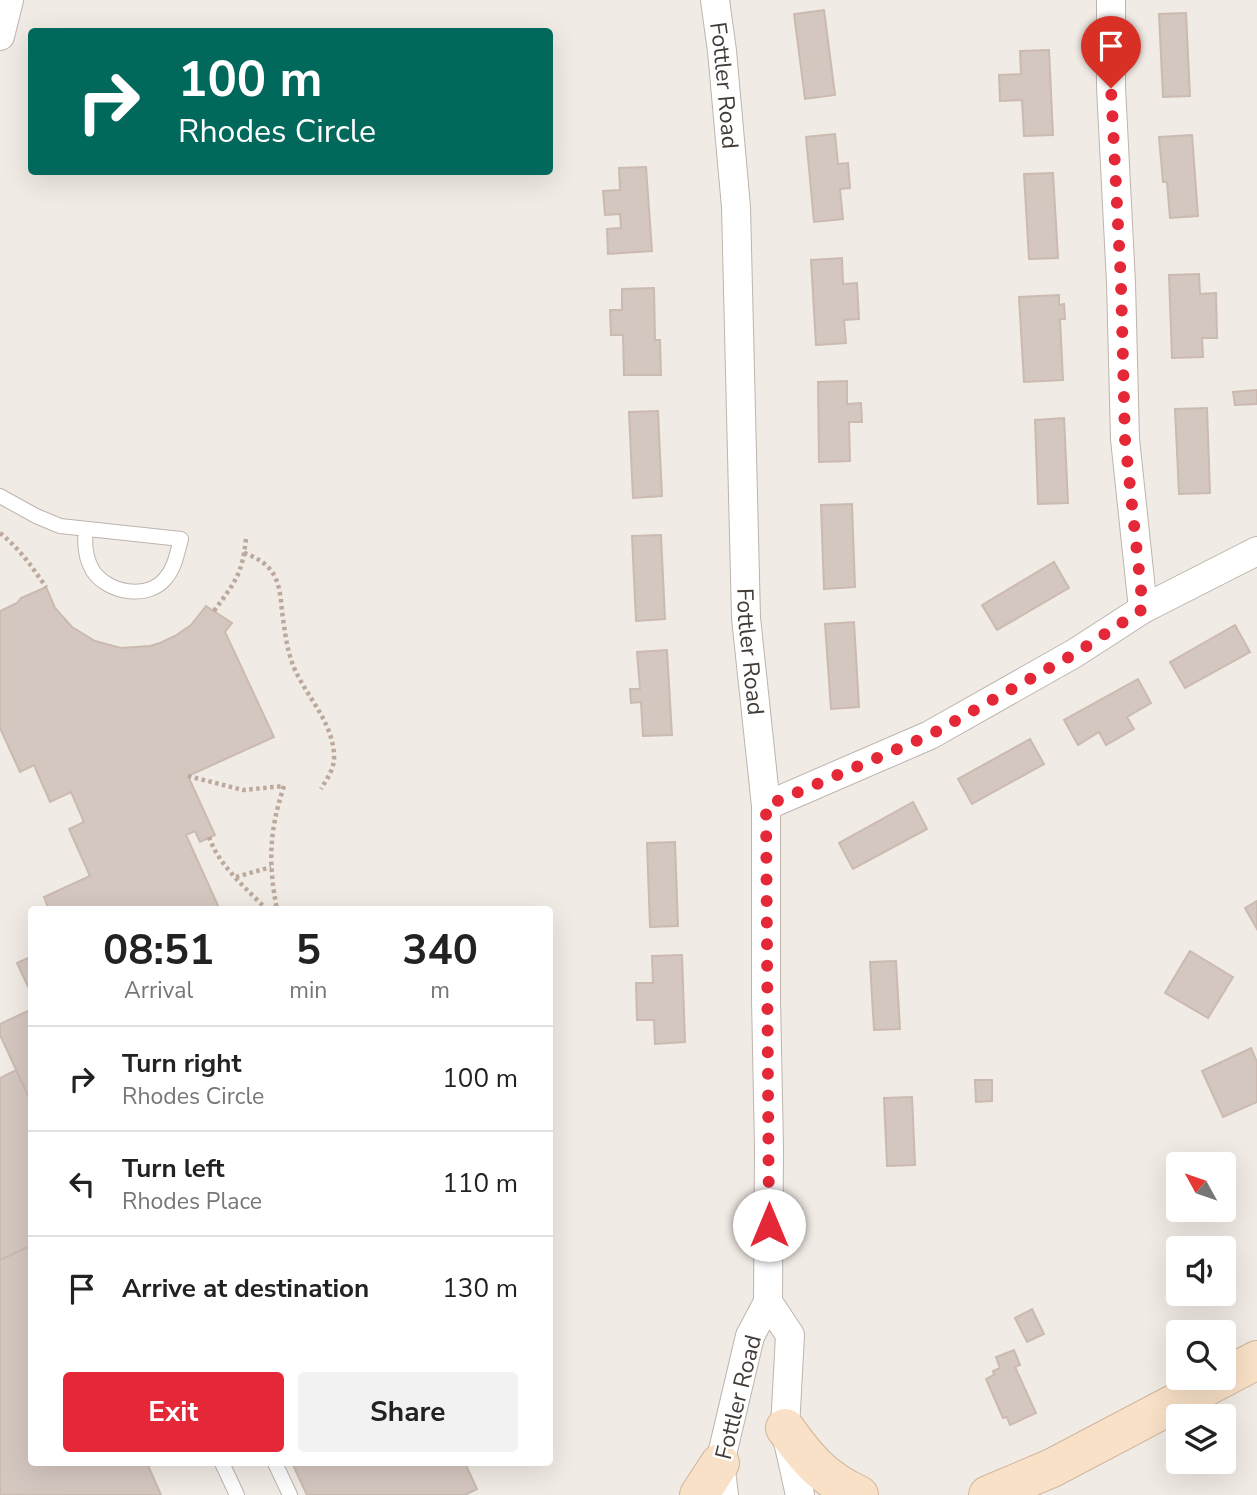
<!DOCTYPE html>
<html lang="en">
<head>
<meta charset="utf-8">
<style>
  :root { --surface:#fff; --page:#f2f2f2; --text:#222; --muted:#767676; --line:#e0e0e0; --accent:#e52838 }
  body { margin:0; font-family:"Nunito Sans",sans-serif; background:var(--page); color:var(--text); height:100vh; display:flex; flex-direction:column; font-size:26px; white-space:nowrap }
  * { box-sizing:border-box; margin:0 }
  p { font-size:23px; color:var(--muted) }
  .icon { flex:none; width:38px; height:38px; fill:none; stroke:currentColor; stroke-width:2; stroke-linecap:round; stroke-linejoin:round }
  .map { position:relative; flex:1; overflow:hidden }
  .details { position:absolute; left:28px; top:906px; width:525px; height:560px; display:flex; flex-direction:column; background:var(--surface); border-radius:7px; box-shadow:0 7px 28px #0002 }
  .details>* { flex:none }
  .banner { position:absolute; left:28px; top:28px; width:525px; height:147px; border-radius:7px; box-shadow:0 7px 28px #0002; background:#00695c; color:#fff; overflow:hidden }
  .needle { width:46px; rotate:310deg }
  .controls { position:absolute; left:1166px; top:1152px; display:grid; gap:14px }
  .controls a { display:grid; place-items:center; width:70px; height:70px; border-radius:7px; background:var(--surface); box-shadow:0 7px 28px #0002; font-size:35px }
  .pin { position:absolute; display:grid; place-items:center; width:60px; height:60px; color:#fff; margin:-72px -30px; border-radius:50% 50% 50% 0; rotate:-45deg; box-shadow:0 0 7px #0007 }
  .pin .icon { rotate:45deg }
  .me { position:absolute; width:77px; margin:-38px; rotate:0deg; stroke-linejoin:round; filter:drop-shadow(0 0 5px #0008) }
  .turn { display:flex; align-items:center; gap:24px; height:147px; padding:0 35px; font-size:32px }
  .turn .icon { width:91px; height:91px; stroke-width:2.5 }
  .turn b { display:block; font-size:49px; line-height:60px }
  .eta { display:flex; justify-content:space-evenly; align-items:center; height:119px; text-align:center }
  .eta b { font-size:42px; font-weight:700; line-height:49px }
  .primary-button { display:flex; gap:14px; margin-top:auto; padding:14px 35px }
  .primary-button a { flex:1; height:80px; border-radius:7px; background:var(--accent); color:#fff; font-size:28px; font-weight:700; line-height:80px; text-align:center }
  .primary-button a+a { background:var(--page); color:var(--text) }
  ul { padding:0; list-style:none }
  li { display:flex; align-items:center; gap:21px; height:105px; padding:0 35px; border-top:2px solid var(--line) }
  li div { flex:1 }
  li b { display:block; font-size:26px }
  li em { font-style:normal }
  .map>svg:first-child { display:block }
  .building { fill:#d4c7bf; stroke:#cbbab0; stroke-width:2 }
  .lines { fill:none; stroke-linecap:round; stroke-linejoin:round }
  .lane-casing { stroke:#beb4ac; stroke-width:16 }
  .street-casing { stroke:#beb4ac; stroke-width:30 }
  .secondary-casing { stroke:#cfb59c; stroke-width:40 }
  .path { stroke:#bca99c; stroke-width:4.5; stroke-dasharray:3.5 3.5; stroke-linecap:butt }
  .lane { stroke:#fff; stroke-width:14 }
  .street { stroke:#fff; stroke-width:28 }
  .secondary { stroke:#f9e1c7; stroke-width:38 }
  .route { stroke:#e52838; stroke-width:12; stroke-dasharray:0 21.6 }
  .labels { text-anchor:middle; stroke-width:5; stroke-linejoin:round; paint-order:stroke }
  .street-label { font-size:23px; fill:#433b36; stroke:#fff }
</style>
</head>
<body>
<div class="map">
<svg width="1257" height="1495" viewBox="0 0 1257 1495">
  <rect width="100%" height="100%" fill="#f1ebe5"/>
  <path class="building" d="M824,10l11,85 -30,4 -11,-85z
    M1186,13l4,83 -27,1 -4,-83z
    M1049,50l4,85 -29,1 -2,-36 -22,1 -1,-26 22,-1 -1,-23z
    M835,134l3,30 10,-1 2,25 -10,1 3,30 -29,3 -8,-85z
    M1192,135l6,81 -28,2 -3,-36h-4l-4,-45z
    M646,167l6,84 -44,3 -1,-25 14,-1 -1,-14 -15,1 -2,-24 17,-1 -1,-22z
    M1053,173l5,85 -29,1 -5,-85z
    M842,258l1,26 14,-1 2,36 -15,1 2,23 -30,2 -5,-85z
    M1199,274l1,20 16,-1 1,45h-15l1,19 -31,1 -3,-83z
    M654,288l1,52h5l1,35h-37l-1,-40h-12l-1,-25h12v-21z
    M1059,295v10l5,-1 1,15h-5l3,61 -39,2 -5,-85z
    M847,381v23l14,-1 1,19h-13l1,39 -31,1 -1,-80z
    M1257,390v14l-22,1 -2,-13z
    M1207,408l3,85 -31,1 -4,-85z
    M658,411l4,85 -29,2 -4,-86z
    M1064,418l4,85 -30,1 -3,-84z
    M852,504l3,83 -31,2 -3,-84z
    M661,535l4,84 -29,2 -4,-85z
    M1054,562l15,26 -72,42 -15,-25z
    M46,587l9,21 17,19 23,14 26,7 29,-2 10,-3 15,-7 16,-11 15,-19 26,17 -7,9 49,105 -86,39 27,59 -15,7 -5,-11 -9,4 34,75h-171l-5,-13 46,-21 -21,-47 15,-7 -13,-30 -21,10 -16,-37 -14,7 -20,-44v-117l17,-8 4,-5z
    M854,622l5,85 -28,2 -6,-85z
    M1235,625l15,27 -65,36 -15,-26z
    M667,650l5,85 -29,1 -2,-34 -10,1 -1,-14h10l-3,-37z
    M1138,679l13,24 -24,14 7,12 -28,16 -7,-13 -21,13 -14,-25z
    M1030,739l14,25 -72,40 -14,-25z
    M913,802l14,27 -74,40 -14,-26z
    M675,842l3,84 -28,1 -3,-84z
    M1257,901v28l-12,-21z
    M1190,951l43,26 -25,41 -43,-25z
    M682,955l3,87 -30,2 -1,-24h-17l-1,-37h17l-1,-27z
    M32,956v39l-15,-32z
    M896,961l4,68 -26,1 -4,-68z
    M32,1009v95l-32,-69v-11z
    M1251,1048l6,14v40l-34,15 -21,-46z
    M16,1070l16,34v141l-32,15v-182z
    M975,1080h17v21l-16,1z
    M912,1097l3,68 -28,1 -3,-68z
    M32,1245v218h115l14,32h-161v-235z
    M1032,1309l12,25 -17,8 -12,-24z
    M1014,1350l6,15 -5,2 21,46 -26,12 -3,-8 -4,1 -17,-39 8,-4 -1,-4 7,-3 -4,-11z
    M292,1463h173l12,26 -12,6h-158z"/>
  <g class="lines">
    <defs>
      <path id="lane" d="M0,496l36,20 24,10 121,13c-4,14 -6,29 -16,40 -18,21 -57,14 -72,-8 -8,-13 -9,-27 -7,-42
        M222,1463l15,32
        M275,1463l15,32"/>
      <g id="street">
        <path id="s1" d="M715,0l7,51 14,156 10,411 20,188v193l3,149 -1,154 -18,34 -30,127 4,32"/>
        <path d="M1111,0v87l10,196 4,156 18,170"/>
        <path d="M0,36l9,-36"/>
        <path d="M766,806l164,-71 145,-82 68,-44 114,-58"/>
        <path d="M768,1302l22,33 -5,93 15,67"/>
      </g>
      <path id="secondary" d="M785,1428c23,32 38,50 74,67
        M699,1495l21,-32
        M988,1495l64,-27 205,-108"/>
    </defs>
    <use href="#lane" class="lane-casing"/>
    <use href="#street" class="street-casing"/>
    <use href="#secondary" class="secondary-casing"/>
    <path class="path" d="M0,533c20,16 32,34 46,54
      M244,553c12,4 24,11 30,22 6,11 7,25 8,37 3,20 5,40 13,58 13,28 37,52 39,84 1,14 -6,23 -13,35
      M214,611c21,-29 28,-36 32,-72
      M188,776l55,14 41,-4c-15,46 -16,76 -7,124
      M209,837c10,29 37,51 58,73
      M236,877l35,-10"/>
    <use href="#lane" class="lane"/>
    <use href="#street" class="street"/>
    <use href="#secondary" class="secondary"/>
  </g>
  <g class="lines">
    <path class="route" d="M769,1225l-3,-419 164,-71 146,-82 67,-44 -18,-170 -4,-156 -10,-195"/>
  </g>
  <g class="labels">
    <g class="street-label">
      <text dy="8" stroke="none"><textPath href="#s1" startOffset="86">Fottler Road</textPath></text>
      <text dy="8" stroke="none"><textPath href="#s1" startOffset="653">Fottler Road</textPath></text>
      <text transform="translate(738 1397) rotate(-76)" y="8">Fottler Road</text>
    </g>
  </g>
</svg>
<div class="controls">
<a><svg class="needle" viewBox="-14 -14 28 28"><path d="M0-13l5 13h-10z" fill="#e53935"/><path d="M0 13l5-13h-10z" fill="#767676"/></svg></a>
<a><svg class="icon" aria-label="sound" viewBox="0 0 24 24"><path d="M4 9h4l5-4v14l-5-4H4zM17 9q2 3 0 6"/></svg></a>
<a><svg class="icon" aria-label="search" viewBox="0 0 24 24"><circle cx="10" cy="10" r="6"/><path d="M15 15l6 6"/></svg></a>
<a><svg class="icon" aria-label="layers" viewBox="0 0 24 24"><path d="M12 4l9 5-9 5-9-5zM3 14l9 5 9-5"/></svg></a>
</div>
<div class="pin" style="left:1111px;top:88px;background:#d93025"><svg class="icon" aria-label="arrive" viewBox="0 0 24 24"><path d="M6 21V4h12l-3 4 3 4H6"/></svg></div>
<svg class="me" style="left:769px;top:1225px" viewBox="-20 -20 40 40"><circle r="19" fill="#fff"/><path d="M0-13L10 11 0 6-10 11z" fill="#e52838"/></svg>
<div class="banner">
<div class="turn"><svg class="icon" aria-label="right" viewBox="0 0 24 24"><path d="M7 20v-9h11M14 6l5 5-5 5"/></svg><div><b>100 m</b>Rhodes Circle</div></div>
</div>
<section class="details">
<div class="eta">
<div><b>08:51</b><p>Arrival</p></div>
<div><b>5</b><p>min</p></div>
<div><b>340</b><p>m</p></div>
</div>
<ul>
<li><svg class="icon" aria-label="right" viewBox="0 0 24 24"><path d="M7 20v-9h11M14 6l5 5-5 5"/></svg><div><b>Turn right</b><p>Rhodes Circle</p></div><em>100 m</em></li>
<li><svg class="icon" aria-label="left" viewBox="0 0 24 24"><path d="M17 20v-9H6M10 6l-5 5 5 5"/></svg><div><b>Turn left</b><p>Rhodes Place</p></div><em>110 m</em></li>
<li><svg class="icon" aria-label="arrive" viewBox="0 0 24 24"><path d="M6 21V4h12l-3 4 3 4H6"/></svg><div><b>Arrive at destination</b></div><em>130 m</em></li>
</ul>
<div class="primary-button"><a>Exit</a><a>Share</a></div>
</section>
</div>
</body>
</html>
